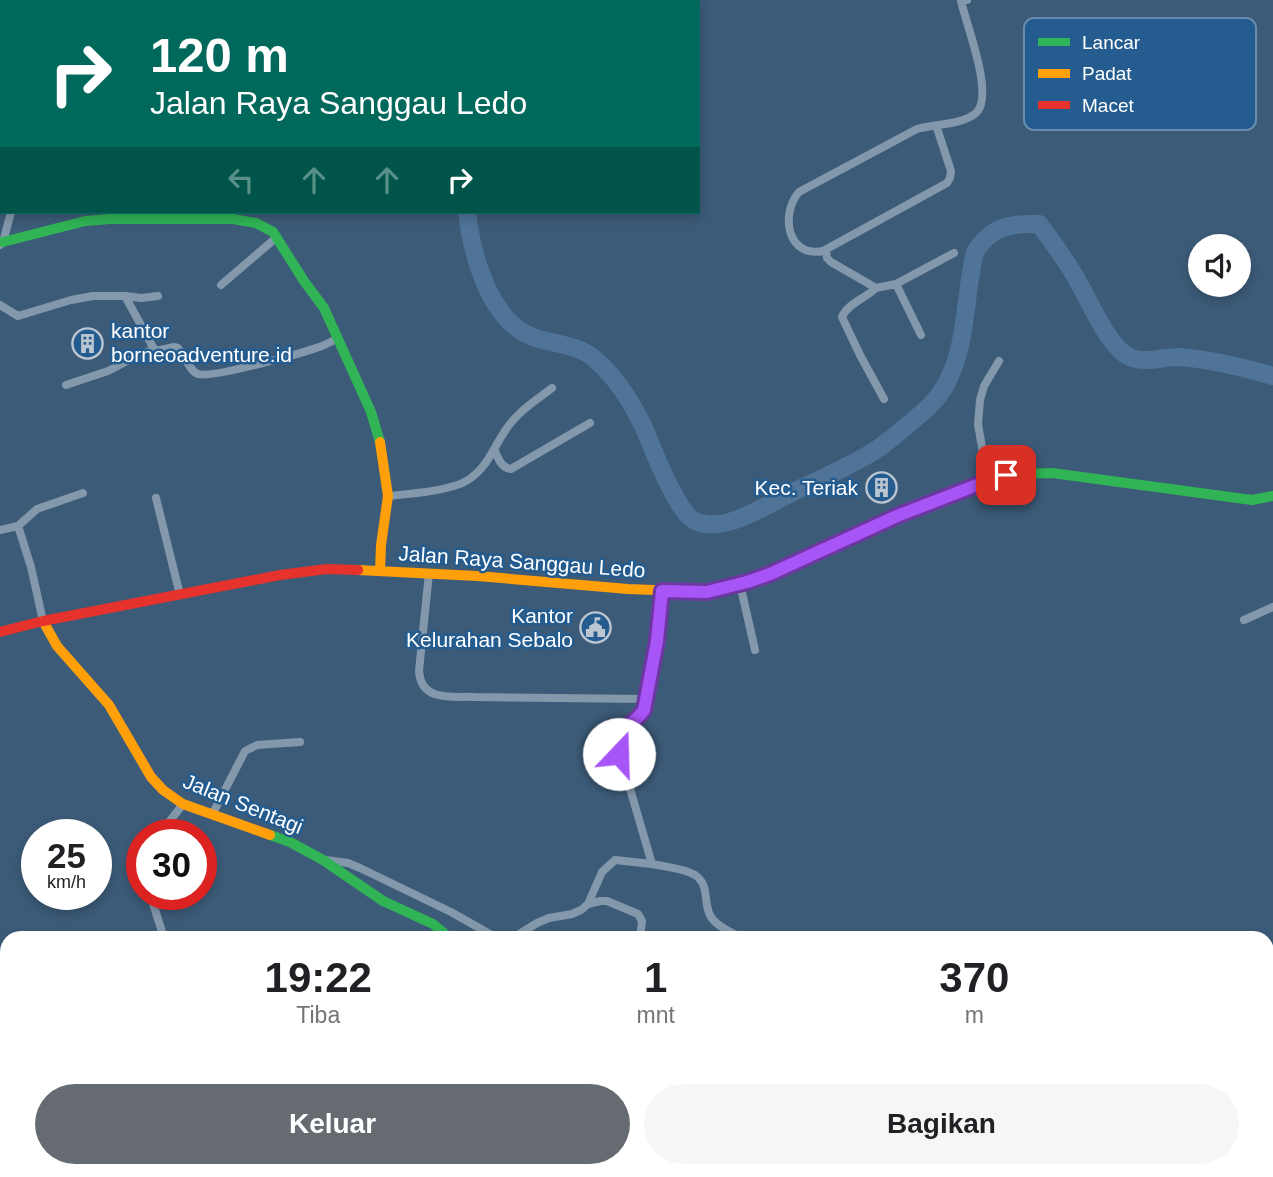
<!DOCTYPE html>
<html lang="id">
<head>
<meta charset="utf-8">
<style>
  :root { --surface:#fff; --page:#f6f6f6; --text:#202124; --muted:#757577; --accent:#666b71 }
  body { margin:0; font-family:Arial,sans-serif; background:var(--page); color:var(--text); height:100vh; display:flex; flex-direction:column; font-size:26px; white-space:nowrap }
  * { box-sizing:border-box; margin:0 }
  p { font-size:23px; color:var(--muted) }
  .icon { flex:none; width:38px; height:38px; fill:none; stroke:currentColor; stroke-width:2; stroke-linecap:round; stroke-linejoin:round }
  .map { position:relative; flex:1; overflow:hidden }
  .side { position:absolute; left:0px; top:931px; width:1274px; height:247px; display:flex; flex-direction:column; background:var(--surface); border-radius:21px 21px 0 0; box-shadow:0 4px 10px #0003 }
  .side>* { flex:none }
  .banner { position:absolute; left:0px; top:0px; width:700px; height:214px; box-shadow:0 4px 10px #0003; background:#00695c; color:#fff; overflow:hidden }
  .buttons { position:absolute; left:1188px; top:234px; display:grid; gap:14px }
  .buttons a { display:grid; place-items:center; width:63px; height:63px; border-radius:50%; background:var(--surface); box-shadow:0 4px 10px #0003; font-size:35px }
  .speed { position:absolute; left:21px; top:819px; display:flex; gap:14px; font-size:35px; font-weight:700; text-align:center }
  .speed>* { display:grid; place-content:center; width:91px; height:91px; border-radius:50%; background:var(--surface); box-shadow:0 4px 10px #0003; line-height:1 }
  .speed small { font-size:18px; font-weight:400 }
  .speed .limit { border:10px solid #d22; background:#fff; color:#111 }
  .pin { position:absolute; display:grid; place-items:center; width:60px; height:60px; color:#fff; margin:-30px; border-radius:14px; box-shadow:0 4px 10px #0006 }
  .me { position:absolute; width:77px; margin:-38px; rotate:21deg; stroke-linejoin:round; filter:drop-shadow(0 0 5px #0008) }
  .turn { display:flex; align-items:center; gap:24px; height:147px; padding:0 35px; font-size:32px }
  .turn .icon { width:91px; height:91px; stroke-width:2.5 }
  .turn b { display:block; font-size:49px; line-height:60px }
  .lanes { display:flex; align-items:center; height:66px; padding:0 35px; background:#0003; justify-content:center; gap:35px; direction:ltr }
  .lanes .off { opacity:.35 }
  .eta { display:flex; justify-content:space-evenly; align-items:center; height:119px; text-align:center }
  .eta b { font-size:42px; font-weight:800; line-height:49px }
  .cta { display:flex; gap:14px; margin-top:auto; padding:14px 35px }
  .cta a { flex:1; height:80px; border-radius:42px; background:var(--accent); color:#fff; font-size:28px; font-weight:800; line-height:80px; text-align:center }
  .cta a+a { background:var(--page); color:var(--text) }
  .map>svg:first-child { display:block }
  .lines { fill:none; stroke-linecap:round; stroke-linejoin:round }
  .river { stroke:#4f7498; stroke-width:18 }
  .street { stroke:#8498ab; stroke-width:8 }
  .fast { stroke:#30b455; stroke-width:10 }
  .slow { stroke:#ff9f0a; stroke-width:10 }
  .jam { stroke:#e5322d; stroke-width:10 }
  .route-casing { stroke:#6d37a1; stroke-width:18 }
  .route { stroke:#a855f7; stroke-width:12 }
  .labels { text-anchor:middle; stroke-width:5; stroke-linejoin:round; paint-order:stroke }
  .poi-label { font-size:21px; fill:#fff; stroke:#245c90; text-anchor:end }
  .street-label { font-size:21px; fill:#fff; stroke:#245c90 }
  .key { fill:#245c90; stroke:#668db1; stroke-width:2 }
  .key-label { font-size:19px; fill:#fff }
</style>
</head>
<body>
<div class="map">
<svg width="1273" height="1177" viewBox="0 0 1273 1177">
  <rect width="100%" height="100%" fill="#3c5b78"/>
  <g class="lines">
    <path class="river" d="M421,0l2,2
      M467,212c5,43 23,114 72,127 20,6 42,6 58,22 19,17 35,42 46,65 10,22 31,80 49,93 28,19 77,-16 103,-28 26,-12 51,-23 76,-38 14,-8 25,-19 38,-29 14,-12 27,-22 36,-38 23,-40 19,-90 30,-134 15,-25 36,-29 64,-28 12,16 24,32 34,49 14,21 34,74 57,84 14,7 33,0 48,0 33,2 64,10 95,19"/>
    <path class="street" d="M0,19l2,2
      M936,125l15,46 -1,7 -3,5 -124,68c-36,7 -43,-37 -24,-59l118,-63c17,-5 45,-4 59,-16 19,-17 -10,-89 -15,-112l6,-1
      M0,245l3,-3 8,-30
      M826,250l1,8 4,4 45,26 20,-4 58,-31
      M896,284l25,51
      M221,285l56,-48
      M876,288c-10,10 -29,16 -34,29l18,38 24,44
      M125,296l29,53 2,2 18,-4 4,1c7,7 11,23 20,26 12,5 108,-22 124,-28 5,-2 10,-5 15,-7
      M0,305l18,11 53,-16 22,-4h32l16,2 17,-2
      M66,385l42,-14 21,-11 25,-11
      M495,451c3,7 6,17 16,18l79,-46
      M995,478l-11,-19 -6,-35 2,-24 4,-14 15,-25
      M388,496c20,-2 63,-5 80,-16 21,-14 25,-33 39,-52 12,-17 29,-28 45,-40
      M156,498l24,97
      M18,526l19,-17 46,-16
      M0,530l18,-4 13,41 12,54
      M429,573l-10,98c2,31 32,25 55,26l172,2
      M740,584l15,66
      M1244,620l29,-13
      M212,815l33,-64 12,-6 43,-3
      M159,835l24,-31
      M326,860l22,3 12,5 91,44 46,26
      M142,861v7
      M652,864c14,3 31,4 43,11 15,10 8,27 15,40 5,11 22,17 31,23
      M150,894l14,44
      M588,904l12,-3h7l31,13 4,7 -2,17
      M513,938l24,-15 12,-5 23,-4 9,-4 7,-6 14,-32 13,-12 37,4 -35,-120 6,-12 21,-22 13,-69 5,-50
      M0,1100l7,-1
      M417,1171l6,6
      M756,1171l5,6
      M546,1177v-6
      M643,1177l9,-6
      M1125,1177l4,-6
      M1268,1177l5,-6"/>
    <path class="fast" d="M3,242l82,-21 25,-2h123l23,4 17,9 31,49 20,27 47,104 9,30
      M830,547l67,-31 98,-38 19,-4 38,-1 200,27 21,-4
      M270,835l20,7 33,18 60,41 50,23 17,14
      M970,1171l6,6"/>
    <path class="slow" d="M380,442l8,54 -7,49 -1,26
      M358,570l119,6 151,13 79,3 40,-10 23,-8 60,-27
      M43,621l14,25 52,59 42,72 12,13 20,14 87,31"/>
    <path class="jam" d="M0,632l43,-11 237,-46 47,-6 31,1"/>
  </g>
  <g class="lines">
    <defs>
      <path id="route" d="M619,754c-6,-23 14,-28 25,-44l13,-69 5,-50 45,1 40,-10 23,-8 127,-58 98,-38 11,-3"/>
    </defs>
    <use href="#route" class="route-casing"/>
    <use href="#route" class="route"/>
  </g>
  <defs>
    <symbol id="building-ring" viewBox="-11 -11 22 22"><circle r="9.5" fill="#245c90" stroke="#bbc6d0" stroke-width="1.5"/><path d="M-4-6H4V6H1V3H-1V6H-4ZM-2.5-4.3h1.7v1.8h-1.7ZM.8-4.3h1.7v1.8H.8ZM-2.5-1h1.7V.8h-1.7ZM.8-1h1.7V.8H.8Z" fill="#bbc6d0"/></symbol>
    <symbol id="civic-ring" viewBox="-11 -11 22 22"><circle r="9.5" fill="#245c90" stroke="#bbc6d0" stroke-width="1.5"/><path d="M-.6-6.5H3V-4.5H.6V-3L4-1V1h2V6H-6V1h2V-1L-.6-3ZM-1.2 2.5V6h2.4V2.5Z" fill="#bbc6d0"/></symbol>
  </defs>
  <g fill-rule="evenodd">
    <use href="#building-ring" x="70" y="326" width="35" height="35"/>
    <use href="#building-ring" x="864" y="470" width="35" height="35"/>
    <use href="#civic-ring" x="578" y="610" width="35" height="35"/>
  </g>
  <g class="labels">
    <g class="poi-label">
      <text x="111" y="338" text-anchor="start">kantor<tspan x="111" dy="24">borneoadventure.id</tspan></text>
      <text x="858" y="495">Kec. Teriak</text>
      <text x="573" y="623">Kantor<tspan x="573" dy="24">Kelurahan Sebalo</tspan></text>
    </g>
    <g class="street-label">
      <text transform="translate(522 562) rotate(4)" y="7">Jalan Raya Sanggau Ledo</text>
      <text transform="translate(243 804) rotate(22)" y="7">Jalan Sentagi</text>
    </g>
  </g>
  <rect x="1024" y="18" width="232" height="112" rx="10" class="key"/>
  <rect x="1038" y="38" width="32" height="8" fill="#30b455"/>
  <rect x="1038" y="69" width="32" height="9" fill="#ff9f0a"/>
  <rect x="1038" y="101" width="32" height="8" fill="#e5322d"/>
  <g class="key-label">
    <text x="1082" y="49">Lancar</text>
    <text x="1082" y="80">Padat</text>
    <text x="1082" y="112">Macet</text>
  </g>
</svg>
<div class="buttons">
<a><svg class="icon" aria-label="sound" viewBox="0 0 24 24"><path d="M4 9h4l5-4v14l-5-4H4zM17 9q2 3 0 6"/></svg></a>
</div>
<div class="speed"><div>25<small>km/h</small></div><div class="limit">30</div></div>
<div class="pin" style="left:1006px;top:475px;background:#d93025"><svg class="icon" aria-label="arrive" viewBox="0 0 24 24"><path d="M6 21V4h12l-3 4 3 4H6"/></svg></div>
<svg class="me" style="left:619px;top:754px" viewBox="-20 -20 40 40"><circle r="19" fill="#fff"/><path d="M0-13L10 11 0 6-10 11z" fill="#a855f7"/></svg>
<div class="banner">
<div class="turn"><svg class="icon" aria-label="right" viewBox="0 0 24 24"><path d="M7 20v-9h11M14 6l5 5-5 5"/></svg><div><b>120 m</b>Jalan Raya Sanggau Ledo</div></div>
<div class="lanes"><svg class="icon off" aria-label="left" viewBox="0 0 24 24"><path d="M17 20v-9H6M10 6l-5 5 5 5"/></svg><svg class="icon off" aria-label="ahead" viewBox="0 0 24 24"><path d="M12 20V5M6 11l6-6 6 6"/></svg><svg class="icon off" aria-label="ahead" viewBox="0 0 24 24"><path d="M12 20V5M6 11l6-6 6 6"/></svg><svg class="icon" aria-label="right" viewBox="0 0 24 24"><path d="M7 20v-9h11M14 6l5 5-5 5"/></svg></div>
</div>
<section class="side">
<div class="eta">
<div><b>19:22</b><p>Tiba</p></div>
<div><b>1</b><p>mnt</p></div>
<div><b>370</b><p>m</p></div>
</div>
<div class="cta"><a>Keluar</a><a>Bagikan</a></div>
</section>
</div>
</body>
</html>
